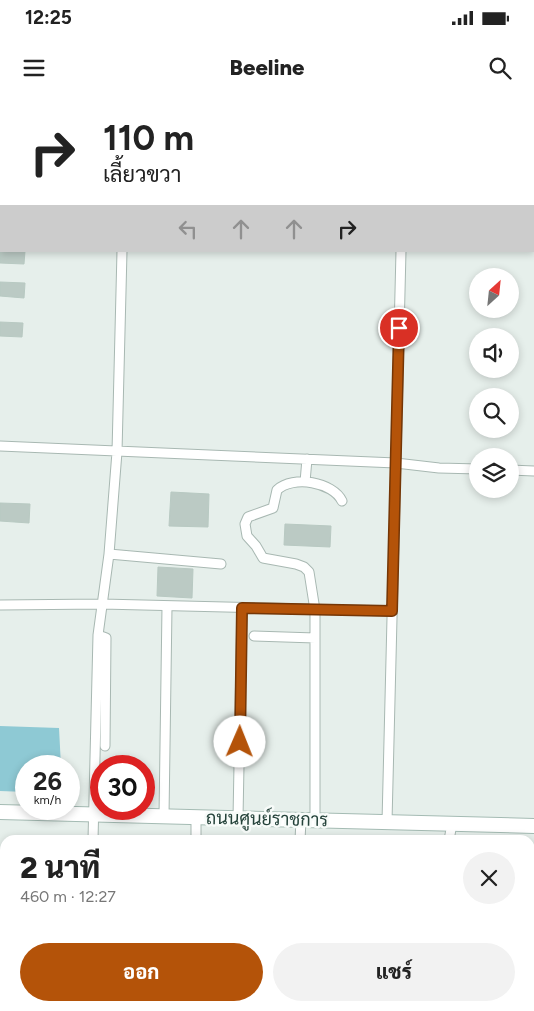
<!DOCTYPE html>
<html lang="th">
<head>
<meta charset="utf-8">
<style>
  :root { --surface:#fff; --page:#f2f2f2; --text:#222; --muted:#767676; --accent:#b45309 }
  body { margin:0; font-family:Figtree,Sarabun,sans-serif; background:var(--page); color:var(--text); height:100vh; display:flex; flex-direction:column; font-size:19px; white-space:nowrap }
  * { box-sizing:border-box; margin:0 }
  p { font-size:16px; color:var(--muted) }
  .icon { flex:none; width:28px; height:28px; fill:none; stroke:currentColor; stroke-width:2; stroke-linecap:round; stroke-linejoin:round }
  .map { position:relative; flex:1; overflow:hidden }
  .drawer { position:absolute; left:0px; top:735px; width:535px; height:176px; display:flex; flex-direction:column; background:var(--surface); border-radius:15px 15px 0 0; box-shadow:0 2px 8px #0003 }
  .drawer>* { flex:none }
  .top-card { position:absolute; left:0px; top:0px; width:535px; height:152px; box-shadow:0 2px 8px #0003; background:#fff; color:var(--text); overflow:hidden }
  .needle { width:32px; rotate:27deg }
  .tools { position:absolute; left:469px; top:168px; display:grid; gap:10px }
  .tools a { display:grid; place-items:center; width:50px; height:50px; border-radius:50%; background:var(--surface); box-shadow:0 2px 8px #0003; font-size:25px }
  .speed { position:absolute; left:15px; top:655px; display:flex; gap:10px; font-size:25px; font-weight:700; text-align:center }
  .speed>* { display:grid; place-content:center; width:65px; height:65px; border-radius:50%; background:var(--surface); box-shadow:0 2px 8px #0003; line-height:1 }
  .speed small { font-size:12px; font-weight:400 }
  .speed .limit { border:8px solid #d22; background:#fff; color:#111 }
  .pin { position:absolute; display:grid; place-items:center; width:42px; height:42px; color:#fff; margin:-21px; border:2px solid #fff; border-radius:50%; box-shadow:0 1px 5px #0007 }
  .me { position:absolute; width:55px; margin:-28px; rotate:1deg; stroke-linejoin:round; filter:drop-shadow(0 0 4px #0008) }
  .turn { display:flex; align-items:center; gap:18px; height:105px; padding:0 20px; font-size:22px }
  .turn .icon { width:65px; height:65px; stroke-width:2.5 }
  .turn b { display:block; font-size:35px; line-height:42px }
  .lanes { display:flex; align-items:center; height:48px; padding:0 20px; background:#0003; justify-content:center; gap:25px; direction:ltr }
  .lanes .off { opacity:.35 }
  .round { display:grid; place-items:center; flex:none; width:52px; height:52px; border-radius:26px; background:var(--page) }
  .headline { display:flex; align-items:center; justify-content:space-between; height:85px; padding:0 20px }
  h1 { font-size:30px; font-weight:800; line-height:38px }
  .button { display:flex; gap:10px; margin-top:auto; padding:10px 20px }
  .button a { flex:1; height:58px; border-radius:30px; background:var(--accent); color:#fff; font-size:20px; font-weight:800; line-height:58px; text-align:center }
  .button a+a { background:var(--page); color:var(--text) }
  .status { display:flex; justify-content:space-between; align-items:center; height:35px; padding:0 25px; background:var(--surface); direction:ltr }
  .status svg { height:14px; fill:currentColor }
  header { display:flex; justify-content:space-between; align-items:center; height:65px; padding:0 20px; background:var(--surface); font-size:22px; font-weight:800 }
  .map>svg:first-child { display:block }
  .water { fill:#8ec9d4 }
  .building { fill:#bbcac4; stroke:#b8c9c2 }
  .lines { fill:none; stroke-linecap:round; stroke-linejoin:round }
  .street-casing { stroke:#a8b8b2; stroke-width:11 }
  .secondary-casing { stroke:#a4bbb3; stroke-width:16 }
  .street { stroke:#fff; stroke-width:9 }
  .secondary { stroke:#fff; stroke-width:14 }
  .route-casing { stroke:#753606; stroke-width:12 }
  .route { stroke:#b45309; stroke-width:9 }
  .labels { text-anchor:middle; stroke-width:5; stroke-linejoin:round; paint-order:stroke }
  .street-label { font-size:18px; fill:#24423a; stroke:#f7fbf9 }
</style>
</head>
<body>
<div class="status"><b>12:25</b><svg viewBox="0 0 49 12"><path d="M0 12V9h3v3zM5 12V6h3v6zM10 12V3h3v9zM15 12V0h3v12zM26 1h20v11H26zM47 4h2v5h-2z"/></svg></div>
<header><svg class="icon" aria-label="menu" viewBox="0 0 24 24"><path d="M4 6h16M4 12h16M4 18h16"/></svg>Beeline<svg class="icon" aria-label="search" viewBox="0 0 24 24"><circle cx="10" cy="10" r="6"/><path d="M15 15l6 6"/></svg></header>
<div class="map">
<svg width="534" height="911" viewBox="0 0 534 911">
  <rect width="100%" height="100%" fill="#e6efeb"/>
  <path class="water" d="M0,626l59,2 2,38h-35v26l-26,-1z"/>
  <path class="building" d="M0,151h25l-1,13 -24,-1z
    M0,182l25,1 -1,15 -24,-2z
    M0,222l23,1 -1,14 -22,-1z
    M171,392l38,2 -1,33 -39,-1z
    M0,403l30,1 -1,19 -29,-2z
    M285,424l46,2 -1,21 -46,-2z
    M158,467l35,2 -1,29 -35,-2z"/>
  <g class="lines">
    <defs>
      <path id="street" d="M123,0v1
        M394,1v-1
        M0,10h1
        M0,37h1
        M0,346l396,17 43,5 39,1
        M510,370l24,1
        M305,382l2,-23
        M109,454l112,10
        M0,505l102,-1 290,7
        M98,535l8,3 -1,108
        M254,536l61,2
        M164,716l3,-209
        M238,718l4,-210
        M315,720v-210l-6,-38 -5,-5 -8,-3 -33,-6 -7,-12 -9,-10 -2,-12 3,-7 25,-9 4,-18c16,-15 56,-8 65,11
        M387,722l14,-571
        M93,740l5,-205 11,-81 8,-102 5,-201
        M196,740v-23
        M300,740l1,-20
        M449,740l3,-16
        M89,911l1,-5
        M294,911v-5
        M415,911l1,-5
        M533,911l1,-2"/>
      <path id="secondary" d="M0,93h1
        M0,106h1
        M0,712l534,14"/>
    </defs>
    <use href="#street" class="street-casing"/>
    <use href="#secondary" class="secondary-casing"/>
    <use href="#street" class="street"/>
    <use href="#secondary" class="secondary"/>
  </g>
  <g class="lines">
    <defs>
      <path id="route" d="M240,642l2,-134 150,3 7,-283"/>
    </defs>
    <use href="#route" class="route-casing"/>
    <use href="#route" class="route"/>
  </g>
  <g class="labels">
    <g class="street-label">
      <text transform="translate(267 719) rotate(1)" y="6">ถนนศูนย์ราชการ</text>
    </g>
  </g>
</svg>
<div class="tools">
<a><svg class="needle" viewBox="-14 -14 28 28"><path d="M0-13l5 13h-10z" fill="#e53935"/><path d="M0 13l5-13h-10z" fill="#767676"/></svg></a>
<a><svg class="icon" aria-label="sound" viewBox="0 0 24 24"><path d="M4 9h4l5-4v14l-5-4H4zM17 9q2 3 0 6"/></svg></a>
<a><svg class="icon" aria-label="search" viewBox="0 0 24 24"><circle cx="10" cy="10" r="6"/><path d="M15 15l6 6"/></svg></a>
<a><svg class="icon" aria-label="layers" viewBox="0 0 24 24"><path d="M12 4l9 5-9 5-9-5zM3 14l9 5 9-5"/></svg></a>
</div>
<div class="speed"><div>26<small>km/h</small></div><div class="limit">30</div></div>
<div class="pin" style="left:399px;top:228px;background:#d93025"><svg class="icon" aria-label="arrive" viewBox="0 0 24 24"><path d="M6 21V4h12l-3 4 3 4H6"/></svg></div>
<svg class="me" style="left:240px;top:642px" viewBox="-20 -20 40 40"><circle r="19" fill="#fff"/><path d="M0-13L10 11 0 6-10 11z" fill="#b45309"/></svg>
<div class="top-card">
<div class="turn"><svg class="icon" aria-label="right" viewBox="0 0 24 24"><path d="M7 20v-9h11M14 6l5 5-5 5"/></svg><div><b>110 m</b>เลี้ยวขวา</div></div>
<div class="lanes"><svg class="icon off" aria-label="left" viewBox="0 0 24 24"><path d="M17 20v-9H6M10 6l-5 5 5 5"/></svg><svg class="icon off" aria-label="ahead" viewBox="0 0 24 24"><path d="M12 20V5M6 11l6-6 6 6"/></svg><svg class="icon off" aria-label="ahead" viewBox="0 0 24 24"><path d="M12 20V5M6 11l6-6 6 6"/></svg><svg class="icon" aria-label="right" viewBox="0 0 24 24"><path d="M7 20v-9h11M14 6l5 5-5 5"/></svg></div>
</div>
<section class="drawer">
<div class="headline"><div><h1>2 นาที</h1><p>460 m · 12:27</p></div><a class="round"><svg class="icon" aria-label="close" viewBox="0 0 24 24"><path d="M6 6l12 12M18 6L6 18"/></svg></a></div>
<div class="button"><a>ออก</a><a>แชร์</a></div>
</section>
</div>
</body>
</html>
